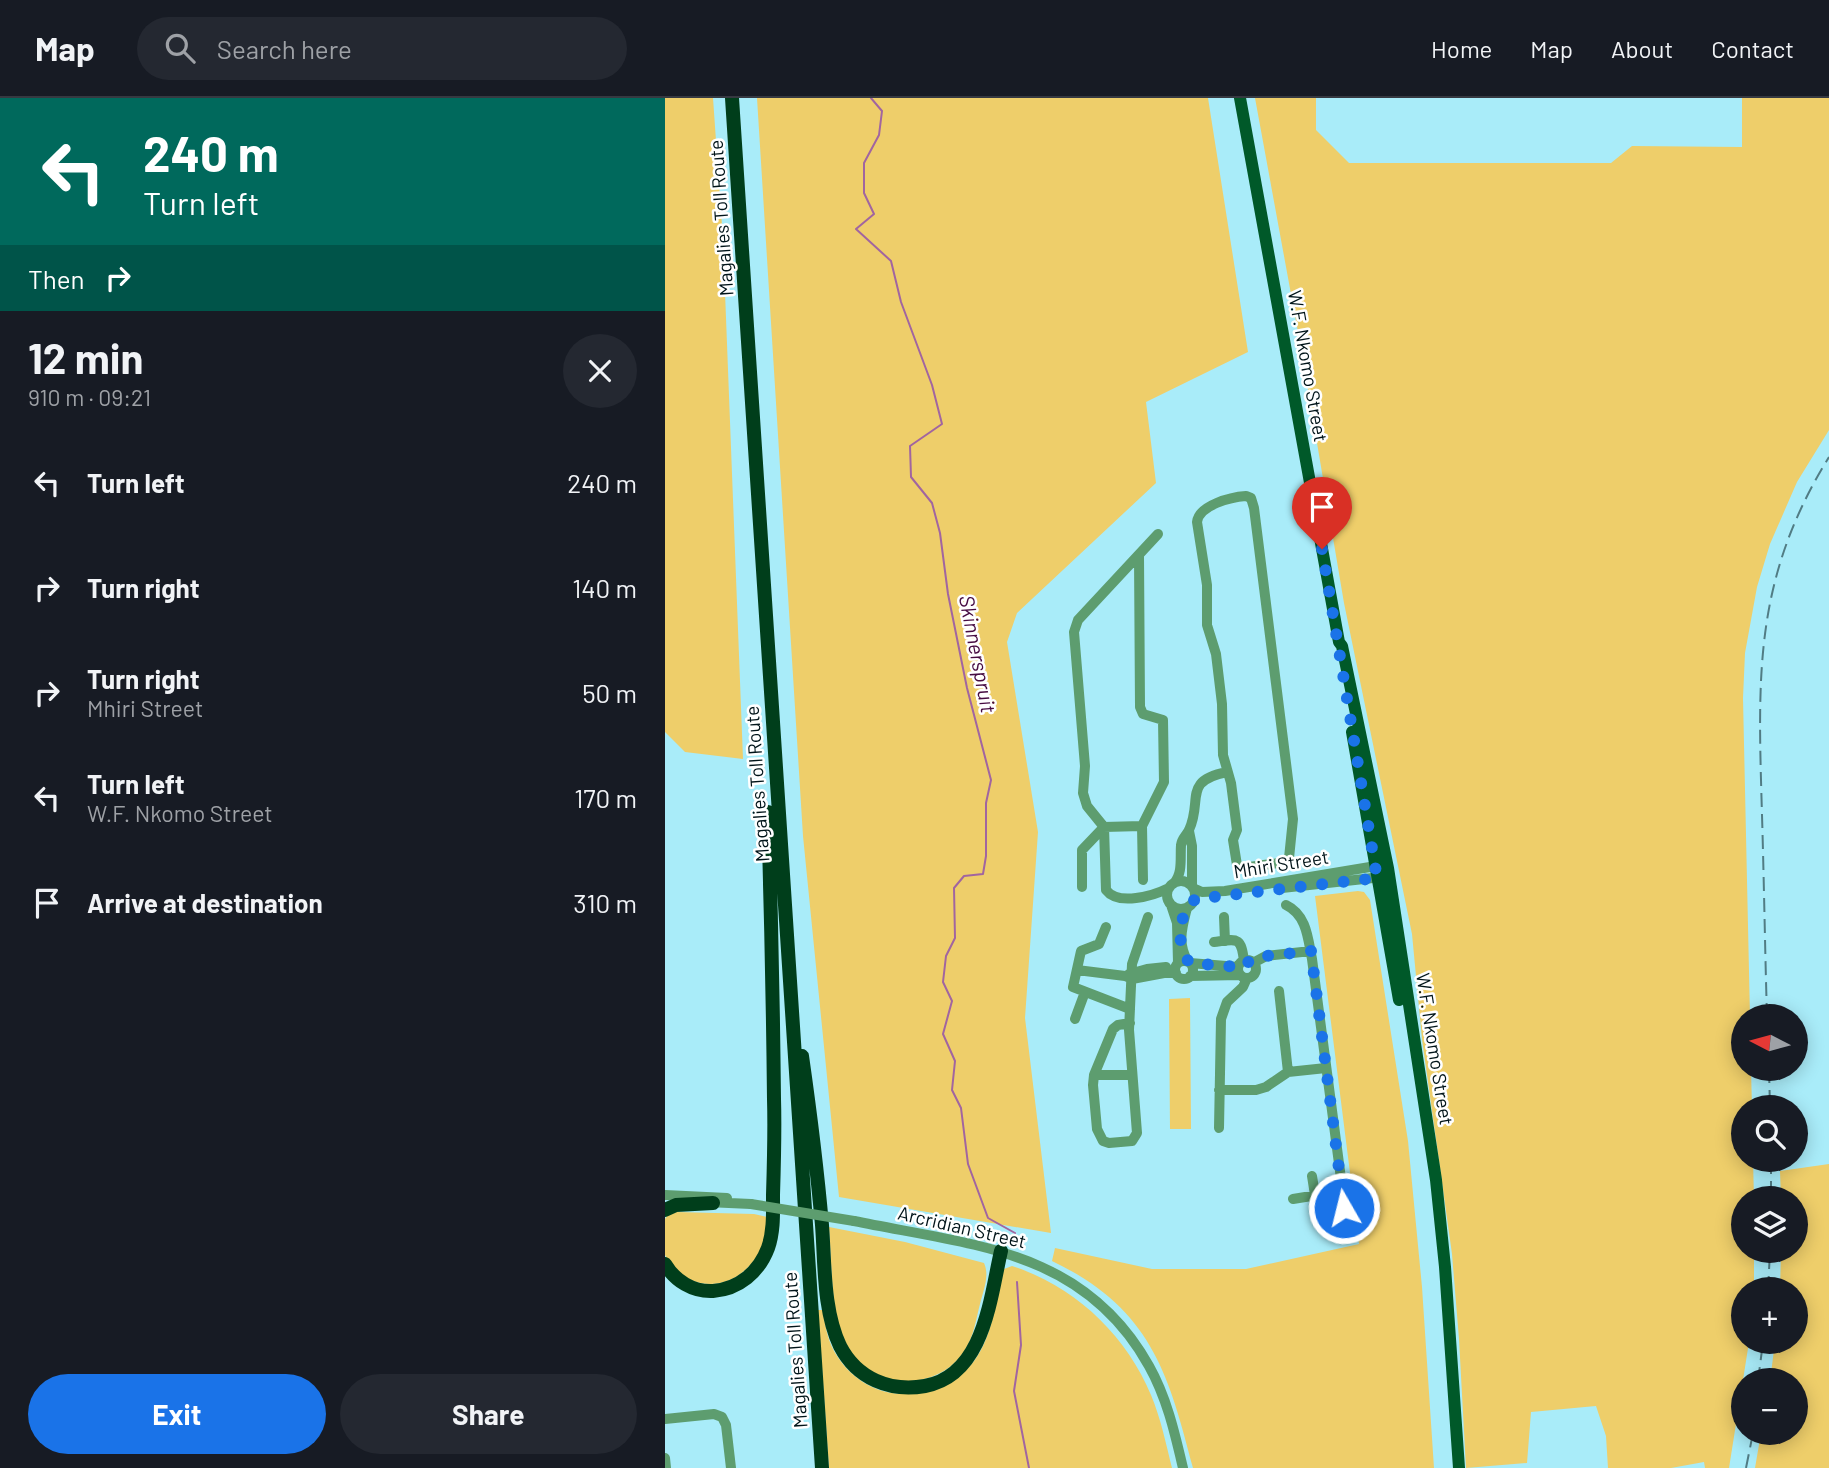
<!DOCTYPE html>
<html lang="en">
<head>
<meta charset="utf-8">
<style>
  :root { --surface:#171b24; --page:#242831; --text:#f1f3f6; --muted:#9ea1a6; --line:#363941; --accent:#1a73e8 }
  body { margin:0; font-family:Barlow,sans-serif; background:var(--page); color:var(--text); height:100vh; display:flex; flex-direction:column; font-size:26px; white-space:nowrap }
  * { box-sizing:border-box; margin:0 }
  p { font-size:23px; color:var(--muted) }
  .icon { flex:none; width:38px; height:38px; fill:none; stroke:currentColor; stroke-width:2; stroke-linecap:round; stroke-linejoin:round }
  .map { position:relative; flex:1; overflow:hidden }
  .details { display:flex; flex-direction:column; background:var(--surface); width:665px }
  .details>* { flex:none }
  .guide { background:#00695c; color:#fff; overflow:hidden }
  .needle { width:46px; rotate:276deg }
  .fabs { position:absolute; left:1066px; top:906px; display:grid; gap:14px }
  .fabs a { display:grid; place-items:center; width:77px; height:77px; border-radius:50%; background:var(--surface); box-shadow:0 4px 18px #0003; font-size:35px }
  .pin { position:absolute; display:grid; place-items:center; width:60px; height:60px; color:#fff; margin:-72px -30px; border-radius:50% 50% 50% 0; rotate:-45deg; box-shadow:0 0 7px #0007 }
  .pin .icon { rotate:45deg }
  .me { position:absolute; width:77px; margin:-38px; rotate:352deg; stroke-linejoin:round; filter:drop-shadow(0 0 5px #0008) }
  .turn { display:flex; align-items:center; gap:24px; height:147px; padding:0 28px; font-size:32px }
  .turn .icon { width:91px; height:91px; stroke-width:2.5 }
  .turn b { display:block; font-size:49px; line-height:60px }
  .then { display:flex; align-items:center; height:66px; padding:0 28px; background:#0003; gap:14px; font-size:26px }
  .round { display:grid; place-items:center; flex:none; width:74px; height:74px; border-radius:37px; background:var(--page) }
  .headline { display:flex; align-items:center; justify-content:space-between; height:119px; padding:0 28px }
  h1 { font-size:42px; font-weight:700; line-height:52px }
  .cta { display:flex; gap:14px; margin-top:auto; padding:14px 28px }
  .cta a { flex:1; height:80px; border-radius:42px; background:var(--accent); color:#fff; font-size:28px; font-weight:700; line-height:80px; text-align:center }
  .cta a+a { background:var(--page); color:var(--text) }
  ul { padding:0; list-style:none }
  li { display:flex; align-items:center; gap:21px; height:105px; padding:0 28px }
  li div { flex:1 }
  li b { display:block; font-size:26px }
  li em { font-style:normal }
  header { display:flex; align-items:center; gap:42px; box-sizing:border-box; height:98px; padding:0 35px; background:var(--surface); border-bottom:2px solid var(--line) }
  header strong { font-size:33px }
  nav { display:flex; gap:38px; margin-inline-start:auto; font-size:24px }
  .search { width:490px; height:63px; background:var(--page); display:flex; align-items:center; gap:18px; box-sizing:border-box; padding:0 24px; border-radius:38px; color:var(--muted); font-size:26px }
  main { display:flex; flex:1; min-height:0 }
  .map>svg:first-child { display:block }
  .green { fill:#eece6a }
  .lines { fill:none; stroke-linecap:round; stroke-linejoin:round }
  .stream { stroke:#a165a0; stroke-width:2 }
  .minor { stroke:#5d9d6f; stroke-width:10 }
  .major { stroke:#005929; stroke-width:12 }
  .highway { stroke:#003e1b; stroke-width:14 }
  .rail { stroke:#517c84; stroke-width:2; stroke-dasharray:14 7; stroke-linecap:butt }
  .minor-bridge { stroke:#5d9d6f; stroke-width:10 }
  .route { stroke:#1a73e8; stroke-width:12; stroke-dasharray:0 21.6 }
  .labels { text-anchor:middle; stroke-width:5; stroke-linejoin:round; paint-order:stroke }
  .street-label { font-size:19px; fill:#001419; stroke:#fff }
  .water-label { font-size:21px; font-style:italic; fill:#460b41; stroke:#fff }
</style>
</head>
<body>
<header>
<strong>Map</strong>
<div class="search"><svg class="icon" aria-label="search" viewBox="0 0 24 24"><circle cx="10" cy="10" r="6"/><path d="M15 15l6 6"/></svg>Search here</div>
<nav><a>Home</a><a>Map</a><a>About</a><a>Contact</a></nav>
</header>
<main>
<section class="details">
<div class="guide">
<div class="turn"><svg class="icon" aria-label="left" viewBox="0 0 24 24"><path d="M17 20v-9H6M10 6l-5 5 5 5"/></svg><div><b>240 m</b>Turn left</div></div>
<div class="then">Then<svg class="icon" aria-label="right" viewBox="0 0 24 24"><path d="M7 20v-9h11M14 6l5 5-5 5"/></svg></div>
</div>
<div class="headline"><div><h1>12 min</h1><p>910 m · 09:21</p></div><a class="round"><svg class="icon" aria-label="close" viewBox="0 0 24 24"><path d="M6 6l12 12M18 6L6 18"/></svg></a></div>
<ul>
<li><svg class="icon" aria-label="left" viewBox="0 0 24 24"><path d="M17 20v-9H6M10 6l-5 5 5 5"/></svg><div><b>Turn left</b></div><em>240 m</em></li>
<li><svg class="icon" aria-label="right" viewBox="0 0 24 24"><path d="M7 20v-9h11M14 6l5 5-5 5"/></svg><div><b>Turn right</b></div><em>140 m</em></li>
<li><svg class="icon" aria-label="right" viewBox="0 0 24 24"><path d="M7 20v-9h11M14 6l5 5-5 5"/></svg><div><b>Turn right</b><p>Mhiri Street</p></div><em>50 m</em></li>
<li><svg class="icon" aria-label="left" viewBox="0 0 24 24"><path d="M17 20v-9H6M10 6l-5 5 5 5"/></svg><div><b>Turn left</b><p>W.F. Nkomo Street</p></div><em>170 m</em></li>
<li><svg class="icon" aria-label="arrive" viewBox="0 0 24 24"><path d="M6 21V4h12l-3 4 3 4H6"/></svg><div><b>Arrive at destination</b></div><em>310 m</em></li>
</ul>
<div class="cta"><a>Exit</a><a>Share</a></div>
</section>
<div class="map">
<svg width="1164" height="1370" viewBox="0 0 1164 1370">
  <rect width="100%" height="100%" fill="#a9ecf9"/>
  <path class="green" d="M0,0h48l10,142 20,519 -58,-7 -20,-20z
    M92,0h451l40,254 -102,50 10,81 -139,130 -10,29 31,190 -13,186 26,215 -212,-36 -36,-361z
    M590,0h61v32l33,33h262l21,-17 110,1v-49h87v332l-32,52 -27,62 -13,43 -12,66 -2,45 7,319h-7v52h8l1,39h-9v52h10l1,39h-11v52h11v39h-11v52h6l-20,126h-24l-1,-6 -33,6h-63l-2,-32 -10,-30 -65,6 -4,51 -61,5 -7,-129 -7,-85 -30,-215 -10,-105 -68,-331 -42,-249z
    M693,793l6,1 6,8 38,241 14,146 12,181h-241c-25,-97 -43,-160 -141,-207l3,-13 97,21h94l113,-25 -44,-348z
    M525,900l1,131h-21l-1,-130z
    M1164,1066v304h-74l6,-35h34v-52h-25l5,-39h20v-52h-15l1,-39h14v-52h-14l-1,-28z
    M11,1114l78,2 13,3c-1,15 -3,30 -12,42 -25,35 -70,33 -90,-4v-36l2,-3z
    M164,1129l76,15 79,21c6,13 -1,28 -4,41 -4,15 -6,32 -15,46 -26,42 -92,41 -117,-1 -18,-32 -16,-86 -19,-122z
    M347,1168c63,20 114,69 139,129 10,24 15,49 21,73h-343l-11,-158h5c2,14 4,28 11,41 23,41 71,55 110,32 11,-7 23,-12 30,-22 19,-25 22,-63 30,-92z"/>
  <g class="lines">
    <path class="stream" d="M206,0l11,13 -3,24 -15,28v30l10,21 -18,15 35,32 10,41 31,83 10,39 -32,22 1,31 21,26 8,30 8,61 19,94 24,92 -5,23v53l-3,18 -19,2 -10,12 1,50 -9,18 -3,26 9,19 -9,33 12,27 -3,29 9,18 7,56 20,54 27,15
      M352,1184l4,63 -7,46 15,77"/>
    <path class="minor" d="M581,398l5,2 3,10 39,311 -4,39 -3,4 -44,6 -5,-3 -4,-25 4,-10 -6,-47 -8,-28 -1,-51 -6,-50 -9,-29v-40l-10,-63c2,-17 34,-25 49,-26z
      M493,436l-80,86 -4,12 11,134 -2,27 4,13 17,21 2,63c12,16 47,6 63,-2
      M474,458l1,151 3,7 20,6 1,62 -22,44 1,54
      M524,733l3,15v39
      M502 797a14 14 0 1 1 28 0a14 14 0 1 1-28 0Z
      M509,785c9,-10 6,-25 7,-38 1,-7 5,-9 8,-15 14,-30 -7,-49 38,-58
      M417,789v-37l22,-23 38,-1
      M528,790l9,4 23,-1 157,-26
      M617,790l100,-11
      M506,807l6,18 1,40
      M621,807c21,10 22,34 26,54l35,265
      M522,810c-5,20 -10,35 1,54
      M559,819l1,24
      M441,829l-7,17 -18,7 -8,36 57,22
      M549,844c23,-3 27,-6 30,19
      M573 871a9 9 0 1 1 18 0a9 9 0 1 1-18 0Z
      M510 872a9 9 0 1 1 18 0a9 9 0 1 1-18 0Z
      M525,865l48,4
      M588,865l13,-7 45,-5
      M412,872l48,6 7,3 32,-6h12
      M464,876l18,-5 19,-2
      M525,878l50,-1
      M614,893l9,81
      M410,921l10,-27
      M465,925l-12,2 -5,4 -19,46 -1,10 4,44 6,12 6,2 23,-2 5,-8 -8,-103 3,-66 16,-47
      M429,977h37
      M554,992h37l10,-3 22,-15 38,-4
      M554,1030l2,-109 6,-17 16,-15 4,-9
      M647,1078l3,19
      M0,1097l62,3
      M628,1101l49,-8
      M42,1104l44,2
      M189,1123c117,24 230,28 295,145 18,32 26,68 34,102
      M0,1321l49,-5 8,3 4,8 5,43
      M0,1360l1,10"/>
    <path class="major" d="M575,0l99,544 3,4 46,222 48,312 9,87 14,201
      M687,634l47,268"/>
    <path class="highway" d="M67,0l90,1370
      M137,958c8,56 15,112 20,169 3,39 1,85 18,121 17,33 50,46 85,40 59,-11 65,-87 76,-135
      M0,1112l11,-5 37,-2
      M0,1166c10,17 28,28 48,27 26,-2 46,-19 55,-43 6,-17 5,-36 5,-53 1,-32 2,-64 1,-96 -1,-95 -3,-191 -6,-287"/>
    <path class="rail" d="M1102,919c-2,-67 -3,-135 -5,-202 -4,-138 -9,-235 67,-358
      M1104,971l1,39
      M1106,1062v39
      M1103,1192l2,-39
      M1093,1283l5,-39
      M1081,1370l7,-35"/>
    <path class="minor-bridge" d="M86,1106l103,17"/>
  </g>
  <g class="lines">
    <path class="route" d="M657,451l55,329 -182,21c-2,3 -5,6 -7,9 -11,15 -10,42 2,55l48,4 6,-6 8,2 14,-7 45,-5 33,257"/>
  </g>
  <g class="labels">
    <g class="street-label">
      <text transform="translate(56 120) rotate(-94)" y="7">Magalies Toll Route</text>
      <text transform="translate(643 268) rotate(80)" y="7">W.F. Nkomo Street</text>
      <text transform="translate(92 686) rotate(-94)" y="7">Magalies Toll Route</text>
      <text transform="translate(616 766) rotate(-9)" y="7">Mhiri Street</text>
      <text transform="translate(770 951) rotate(81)" y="7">W.F. Nkomo Street</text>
      <text transform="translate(297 1129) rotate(13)" y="7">Arcridian Street</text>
      <text transform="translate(130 1252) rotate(-94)" y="7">Magalies Toll Route</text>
    </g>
    <g class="water-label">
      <text transform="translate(312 556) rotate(79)" y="7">Skinnerspruit</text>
    </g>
  </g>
</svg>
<div class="fabs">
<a><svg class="needle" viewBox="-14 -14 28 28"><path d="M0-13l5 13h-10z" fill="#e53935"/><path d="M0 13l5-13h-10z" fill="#9ea1a6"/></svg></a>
<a><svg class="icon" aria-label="search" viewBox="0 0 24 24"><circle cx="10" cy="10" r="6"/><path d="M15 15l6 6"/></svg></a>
<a><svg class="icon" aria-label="layers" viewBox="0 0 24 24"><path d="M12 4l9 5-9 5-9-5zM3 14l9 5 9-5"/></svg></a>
<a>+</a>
<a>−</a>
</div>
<div class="pin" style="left:657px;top:451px;background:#d93025"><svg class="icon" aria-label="arrive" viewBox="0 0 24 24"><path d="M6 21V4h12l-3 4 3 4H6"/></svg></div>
<svg class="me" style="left:679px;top:1110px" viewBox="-20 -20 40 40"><circle r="17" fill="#1a73e8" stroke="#fff" stroke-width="3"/><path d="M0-11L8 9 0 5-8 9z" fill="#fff"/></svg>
</div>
</main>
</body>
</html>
